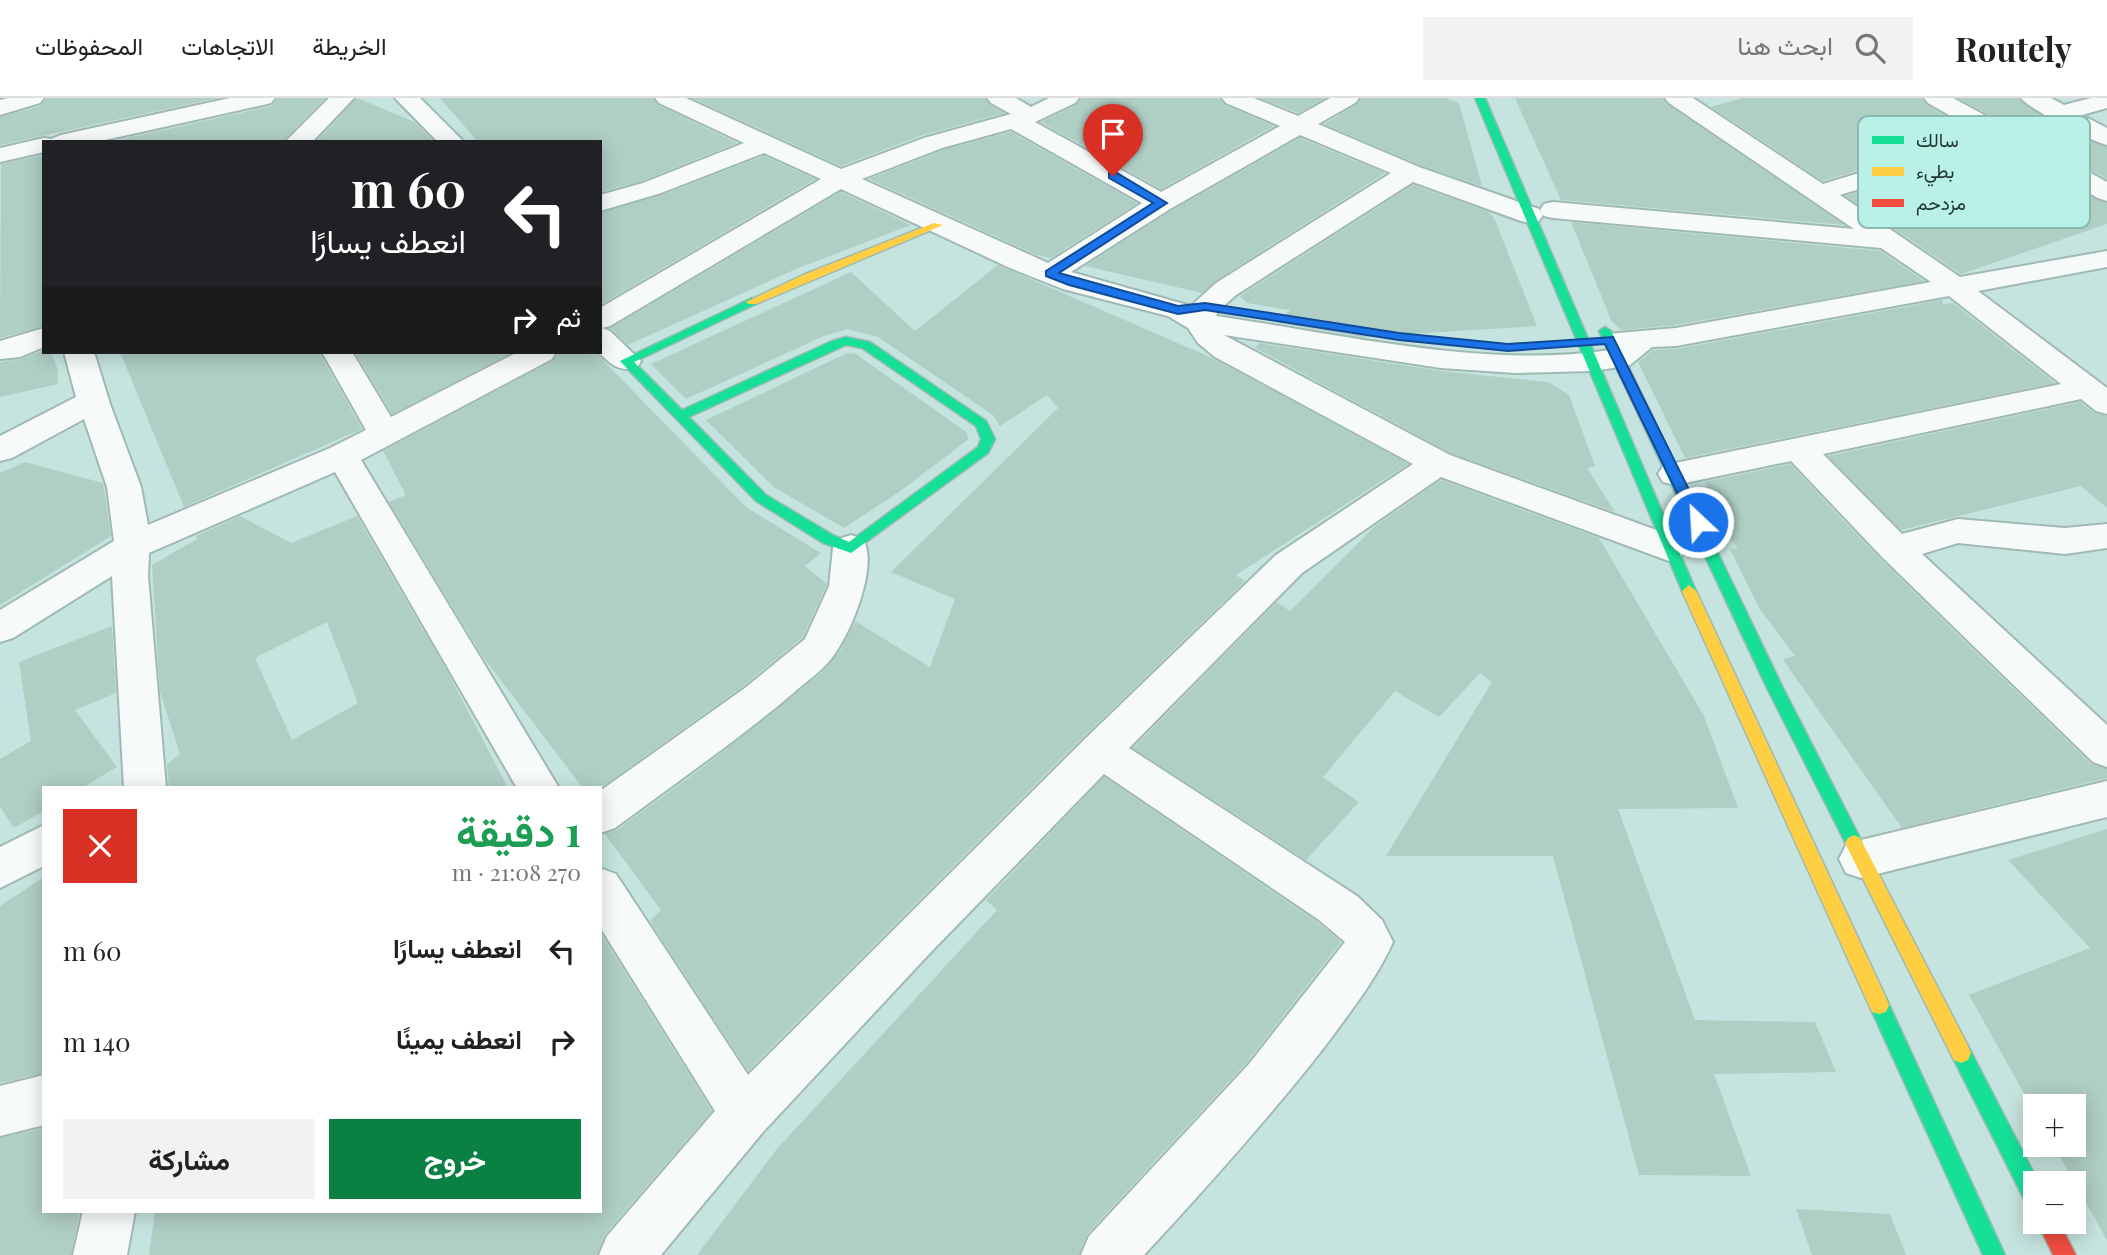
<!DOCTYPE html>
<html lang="ar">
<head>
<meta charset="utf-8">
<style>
  :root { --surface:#fff; --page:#f2f2f2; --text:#222; --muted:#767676; --line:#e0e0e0; --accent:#0b8043 }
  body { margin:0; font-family:"Playfair Display",Vazirmatn,serif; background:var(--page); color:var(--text); direction:rtl; height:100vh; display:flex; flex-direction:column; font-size:26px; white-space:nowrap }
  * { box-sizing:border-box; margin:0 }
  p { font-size:23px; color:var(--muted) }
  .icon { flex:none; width:38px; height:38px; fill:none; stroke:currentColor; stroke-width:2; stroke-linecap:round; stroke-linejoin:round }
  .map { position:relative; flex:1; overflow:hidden; direction:ltr }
  .sheet { position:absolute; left:42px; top:688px; width:560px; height:427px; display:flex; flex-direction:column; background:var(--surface); border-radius:0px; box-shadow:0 4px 18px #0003; direction:rtl }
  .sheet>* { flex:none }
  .banner { position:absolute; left:42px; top:42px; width:560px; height:214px; border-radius:0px; box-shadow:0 4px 18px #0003; direction:rtl; background:#202124; color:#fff; overflow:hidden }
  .buttons { position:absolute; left:2023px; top:996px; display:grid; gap:14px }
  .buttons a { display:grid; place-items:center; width:63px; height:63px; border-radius:0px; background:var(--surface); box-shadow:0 4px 18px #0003; font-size:35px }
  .pin { position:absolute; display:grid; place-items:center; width:60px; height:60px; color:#fff; margin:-72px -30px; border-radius:50% 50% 50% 0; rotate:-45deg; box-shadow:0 0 7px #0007 }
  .pin .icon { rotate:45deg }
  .me { position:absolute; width:77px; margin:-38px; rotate:335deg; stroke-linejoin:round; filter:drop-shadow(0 0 5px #0008) }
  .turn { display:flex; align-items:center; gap:24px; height:147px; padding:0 21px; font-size:32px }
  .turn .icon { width:91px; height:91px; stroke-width:2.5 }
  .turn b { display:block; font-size:49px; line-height:60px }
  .then { display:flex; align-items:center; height:66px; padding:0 21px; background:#0003; gap:14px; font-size:26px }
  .round { display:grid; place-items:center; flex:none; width:74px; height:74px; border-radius:0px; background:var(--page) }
  .overview { display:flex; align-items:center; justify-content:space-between; height:119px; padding:0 21px }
  h1 { font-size:42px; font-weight:700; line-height:52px; color:#1e9e55 }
  .button { display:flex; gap:14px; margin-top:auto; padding:14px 21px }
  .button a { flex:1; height:80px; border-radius:0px; background:var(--accent); color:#fff; font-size:28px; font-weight:700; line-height:80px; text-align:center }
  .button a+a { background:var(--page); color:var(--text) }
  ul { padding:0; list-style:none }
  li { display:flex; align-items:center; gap:21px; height:91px; padding:0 21px }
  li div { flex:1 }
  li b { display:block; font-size:26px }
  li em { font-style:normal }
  header { display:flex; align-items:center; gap:42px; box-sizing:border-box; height:98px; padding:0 35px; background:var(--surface); border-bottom:2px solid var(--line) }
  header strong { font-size:33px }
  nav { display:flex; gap:38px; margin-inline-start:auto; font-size:24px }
  .search { width:490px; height:63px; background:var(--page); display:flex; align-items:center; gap:18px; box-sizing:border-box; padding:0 24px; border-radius:0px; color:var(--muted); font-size:26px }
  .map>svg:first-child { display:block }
  .building { fill:#afcec4; fill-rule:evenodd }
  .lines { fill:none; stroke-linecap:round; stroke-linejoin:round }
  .street-casing { stroke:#a1b9b5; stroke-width:4 }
  .fast-casing { stroke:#a1b9b5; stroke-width:3 }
  .slow-casing { stroke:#a1b9b5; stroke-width:3 }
  .jam-casing { stroke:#a1b9b5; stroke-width:3 }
  .street { fill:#f6fbfa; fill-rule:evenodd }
  .fast { fill:#16e098; fill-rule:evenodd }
  .slow { fill:#ffcf43; fill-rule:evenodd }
  .jam { fill:#f24e42; fill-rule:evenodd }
  .route { fill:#1a73e8; stroke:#114b97; stroke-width:2 }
  .key { fill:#b9f1e7; stroke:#8bb9b1; stroke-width:2 }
  .key-label { font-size:19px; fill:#1f3532 }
</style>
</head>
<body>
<header>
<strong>Routely</strong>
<div class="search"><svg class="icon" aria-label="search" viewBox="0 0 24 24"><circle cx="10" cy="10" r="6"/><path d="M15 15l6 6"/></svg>ابحث هنا</div>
<nav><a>الخريطة</a><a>الاتجاهات</a><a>المحفوظات</a></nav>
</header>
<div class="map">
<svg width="2107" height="1157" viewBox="0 0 2107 1157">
  <rect width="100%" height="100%" fill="#c6e4df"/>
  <path class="building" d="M47,0h171l-218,47v-28l41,-11z
    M278,0h47l-43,44h-173l163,-36z
    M357,0l58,24 19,20h-118z
    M440,0h212l6,7 79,38 -95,38 -42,11v-50h-122z
    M692,0h292l6,7 14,8 -81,22 -82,31z
    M1082,0h137l6,7 49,21 -113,63 -120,-67 35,-17z
    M1261,0h64l-27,15z
    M1362,0h83l14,5 23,83 -62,-21 -96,-41 32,-19z
    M1515,0h147l6,7 176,120 -283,-25z
    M1742,0h179l6,7 50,29 -154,47 -112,-74z
    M1958,0h60l29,21 60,28v32z
    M1011,34l126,71 -86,55 -14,-3 -168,-76 74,-29z
    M1300,40l85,35 -170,108 -13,12 -117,-27 86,-55z
    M2002,50l105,55v21l-146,50 -115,-78z
    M44,57v171l-44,12 1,-174z
    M764,58l51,23 -215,126v-92l62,-18z
    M1413,87l76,27 6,8 42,106 -175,11 -84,-14 12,-13 -43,-7 -7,-7z
    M841,94l70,33 -115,44 -168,76 -17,-17z
    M1571,124l309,29 44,30 -248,44 -54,5 -10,-8z
    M998,167l214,93 196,106 -172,111 9,6 -161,155 -336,335 -98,-150 11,-11 -56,-76 12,-4 89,-65 113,-90 22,-25 14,-29 75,46 25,-68 -64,-27 167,-164 -11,-13 -47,31 -7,-11 -115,-78 -31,-8 -23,7 -138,63 -35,-35 200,-92 64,59z
    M1942,202l1,4 10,-1 102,80 -370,75 -47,-96 15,-12 23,-1z
    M1259,245l182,28 107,11 21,13 26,71 -8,2 28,44 -164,-59 -196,-105z
    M44,252l7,2 7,18v14l-58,13v-35l21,-3z
    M120,254h199l43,77 -178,78z
    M355,254h158l-121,62z
    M559,254h36l152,156 74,45 -16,13 22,18 -24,53 -60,49 -143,102h-17l-100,-131 -94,-155 17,-7 -23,-44 170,-90z
    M847,255l9,1 110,78 3,7 -70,53 -55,36 -69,-40 -69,-68z
    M2080,304l14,11 13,3v92l-26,-22 -180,44 -73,-74z
    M25,364l78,21 8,53 -111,69v-132z
    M1790,366l91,96 210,204 16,5v9l-205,50 -114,-161 -5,-8 12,-3 -36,-48 -29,-59 8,-1 -20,-24 -18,-35 9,-2 -5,-5z
    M1441,382l158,58 105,178 34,92 -120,1 77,211 120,2 21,50 -122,2 37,102 -112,-1 -86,-319h-167l106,-174 -12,-9 -41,44 -44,-26 -72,86 36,25 -53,58 -173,-112 144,-146 13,9 85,-85z
    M240,418l51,27 66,-27 91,157 60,115h-339l-2,-24 13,-10 -20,-62 -8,-127 45,-26 -1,-3zM327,524l31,81 -66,37 -37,-82z
    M112,528l4,67 -41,17 42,57 -35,21h-38v23l-30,17 -14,-21v-48l31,-18 -12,-79z
    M1104,679l213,145 24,20 -94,120 -160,172 -8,21h-382l79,-105 221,-240 -11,-10z
    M2107,731v411l-54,-96h21v-38h-39v7l-66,-118 121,-47 -82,-88z
    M44,779v196l-44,10v-177z
    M600,834l112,179 -107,123 -8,21h-448l6,-44h445z
    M44,1030v83h36l-9,44h-71v-117z
    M1796,1111l94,5 16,41h-94z"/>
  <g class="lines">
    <defs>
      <path id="street" d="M8,0h36l-4,5 -40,12v-15z
        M230,0h45l-4,5 -8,2 -167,37h-52v10l-44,10v-14l44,-10 7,1 10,-4z
        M329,0h25l-42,44h-27z
        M395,0h25l44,44h-26z
        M655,0h31l155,71 83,-31 87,-24 -20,-11 -4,-5h29l15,9 18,-9h30l-4,5 -40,19 126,70 119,-66 -54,-23 -4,-5h32l44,18 32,-18h29l-4,5 -37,21 101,43 120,42 4,6 -4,6 -9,2 -9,-2 -108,-39 -177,113 -18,16 -2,5c124,18 269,53 394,34l3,-2 -6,-2 -4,-6 4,-6 69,-6 255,-46 -50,-34 -328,-30 -9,-2 -4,-6 4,-6 9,-2 301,27 -185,-126 -4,-5h28l130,86 161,-49 -56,-32 -4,-5h29l154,84v19l-9,-3 -96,-53 -162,50 120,82 147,-26v16l-129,24 129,97v26l-11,-3 -15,-12 -258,55 79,80 56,-15 107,9 42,-4v24l-42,6 -107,-11 -36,11 185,171v42l-14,-5 -210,-204 -92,-97 -116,24 -12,-3 -5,-8 5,-8 12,-3 386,-79 -112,-88 -273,50 -24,1 -22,18 -11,2 -26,4 -77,2 -75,-5 -217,-33 226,120 231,84 6,9 -6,9 -12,4 -228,-84 -139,96 -173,175 228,148 25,24 11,22c-17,38 -43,70 -67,103 -57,73 -119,142 -182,210h-63l8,-19 160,-172 96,-122 -26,-22 -215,-146 -174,179 -167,179 -102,123h-62l8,-19 108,-125 -115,-184v-59l16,6 132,201 338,-337 190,-183 137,-91 -198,-107 -17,-14 -10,-15 -20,-12 -105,-27 -53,-21 -169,-79 -231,137 -8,2 8,3 31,30 -4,7c-19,4 -26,-4 -39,-16l2,-44 221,-129 -57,-26 -103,40 -61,18v-16l43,-12 101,-40 -85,-40zM1011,31l131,74 -94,60 -186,-84 80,-31zM1300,37l91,38 -175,110 -25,23 -120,-34 99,-63z
        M2021,0h30l13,7 27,-7h16v10l-25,7 25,13v17c-14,-3 -78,-36 -86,-47z
        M44,230v19l-24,10 -20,2v-18z
        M64,254h30l16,52 31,83 7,38 182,-77 36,-18 -44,-78h30l39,65 127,-65h38l-4,7 -191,101 198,328h-42l-182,-316 -186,81 -1,23 18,212h-42l-12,-212 -99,62 -13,4v-32l114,-69 -7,-54 -23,-68 -72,39 -12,3v-25l76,-39z
        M851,437l12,4c16,27 -13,97 -32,120 -10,13 -27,24 -40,36 -56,47 -117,89 -176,133l-15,5v-42l145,-103 60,-49 24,-53 4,-38 6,-9z
        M2107,683v36l-246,61 -15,-5 -7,-14 7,-14 15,-5z
        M44,727v41l-44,22v-41z
        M44,977v50l-44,11v-50z
        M83,1113h52l-8,44h-54z"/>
      <path id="fast" d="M1475,0h10l211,493 -2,4h-10l-2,-4z
        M752,200l6,4 -2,2 -122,58 48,48 150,-69 14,-4 24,5 116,79 9,18 -7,14 -137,100 -28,-10 -67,-42 -136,-140zM846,247l16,3 114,78 5,13 -3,8 -129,95 -16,-7 -67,-40 -77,-78z
        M1605,229l6,4 172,357 77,150 3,5 -3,5 -6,3 -6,-3 -81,-160 -168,-357z
        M1879,898l7,2 119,257h-22l-114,-250 3,-7z
        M1961,945l7,3 71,137h-4v25l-8,-3 -73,-145 -3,-7 3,-7z"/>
      <path id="slow" d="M934,125l9,2 -187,79h-8l-2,-2 57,-27z
        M1689,487l7,6 190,407 3,7 -3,7 -7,2 -7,-2 -190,-421z
        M1854,737l6,3 108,208 3,7 -3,7 -7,3 -7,-3 -109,-217 3,-5z"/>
      <path id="jam" d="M2037,1124h22l17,33h-23z"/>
    </defs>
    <use href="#street" class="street-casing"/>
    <use href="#fast" class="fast-casing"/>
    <use href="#slow" class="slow-casing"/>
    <use href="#jam" class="jam-casing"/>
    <use href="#street" class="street"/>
    <use href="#fast" class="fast"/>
    <use href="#slow" class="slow"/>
    <use href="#jam" class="jam"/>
  </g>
  <path class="route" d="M1109,75h8l50,30 -108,70 119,33 27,-3 194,30 109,11 105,-7 92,185 -2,3h-10l-2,-3 -86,-178 -97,7 -109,-11 -194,-30 -27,4 -109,-29 -23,-9v-5l107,-68 -44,-25z"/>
  <rect x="1858" y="18" width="232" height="112" rx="10" class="key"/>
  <rect x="1872" y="38" width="32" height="8" fill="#16e098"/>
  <rect x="1872" y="69" width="32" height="9" fill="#ffcf43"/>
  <rect x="1872" y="101" width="32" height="8" fill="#f24e42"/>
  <g class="key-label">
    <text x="1916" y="49">سالك</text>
    <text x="1916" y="80">بطيء</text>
    <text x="1916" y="112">مزدحم</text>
  </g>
</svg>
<div class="buttons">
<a>+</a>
<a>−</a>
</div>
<div class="pin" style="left:1113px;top:78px;background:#d93025"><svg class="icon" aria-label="arrive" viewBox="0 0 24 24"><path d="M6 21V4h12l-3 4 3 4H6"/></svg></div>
<svg class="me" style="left:1698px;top:424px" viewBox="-20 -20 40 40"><circle r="17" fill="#1a73e8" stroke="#fff" stroke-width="3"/><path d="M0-11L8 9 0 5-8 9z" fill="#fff"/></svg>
<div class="banner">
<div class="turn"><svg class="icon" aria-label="left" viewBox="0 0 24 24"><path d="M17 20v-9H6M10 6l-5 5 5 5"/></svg><div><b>60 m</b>انعطف يسارًا</div></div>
<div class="then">ثم<svg class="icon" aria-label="right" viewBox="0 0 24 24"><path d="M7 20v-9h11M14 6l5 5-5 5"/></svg></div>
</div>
<section class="sheet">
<div class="overview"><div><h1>1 دقيقة</h1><p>270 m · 21:08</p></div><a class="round" style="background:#d93025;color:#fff"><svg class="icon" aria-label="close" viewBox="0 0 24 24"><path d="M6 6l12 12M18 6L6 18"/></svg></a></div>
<ul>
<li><svg class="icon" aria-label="left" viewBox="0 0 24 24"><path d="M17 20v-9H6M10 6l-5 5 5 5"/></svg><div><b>انعطف يسارًا</b></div><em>60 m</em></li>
<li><svg class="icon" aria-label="right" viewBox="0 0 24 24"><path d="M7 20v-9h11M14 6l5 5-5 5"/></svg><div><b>انعطف يمينًا</b></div><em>140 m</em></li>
</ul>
<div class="button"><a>خروج</a><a>مشاركة</a></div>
</section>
</div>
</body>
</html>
